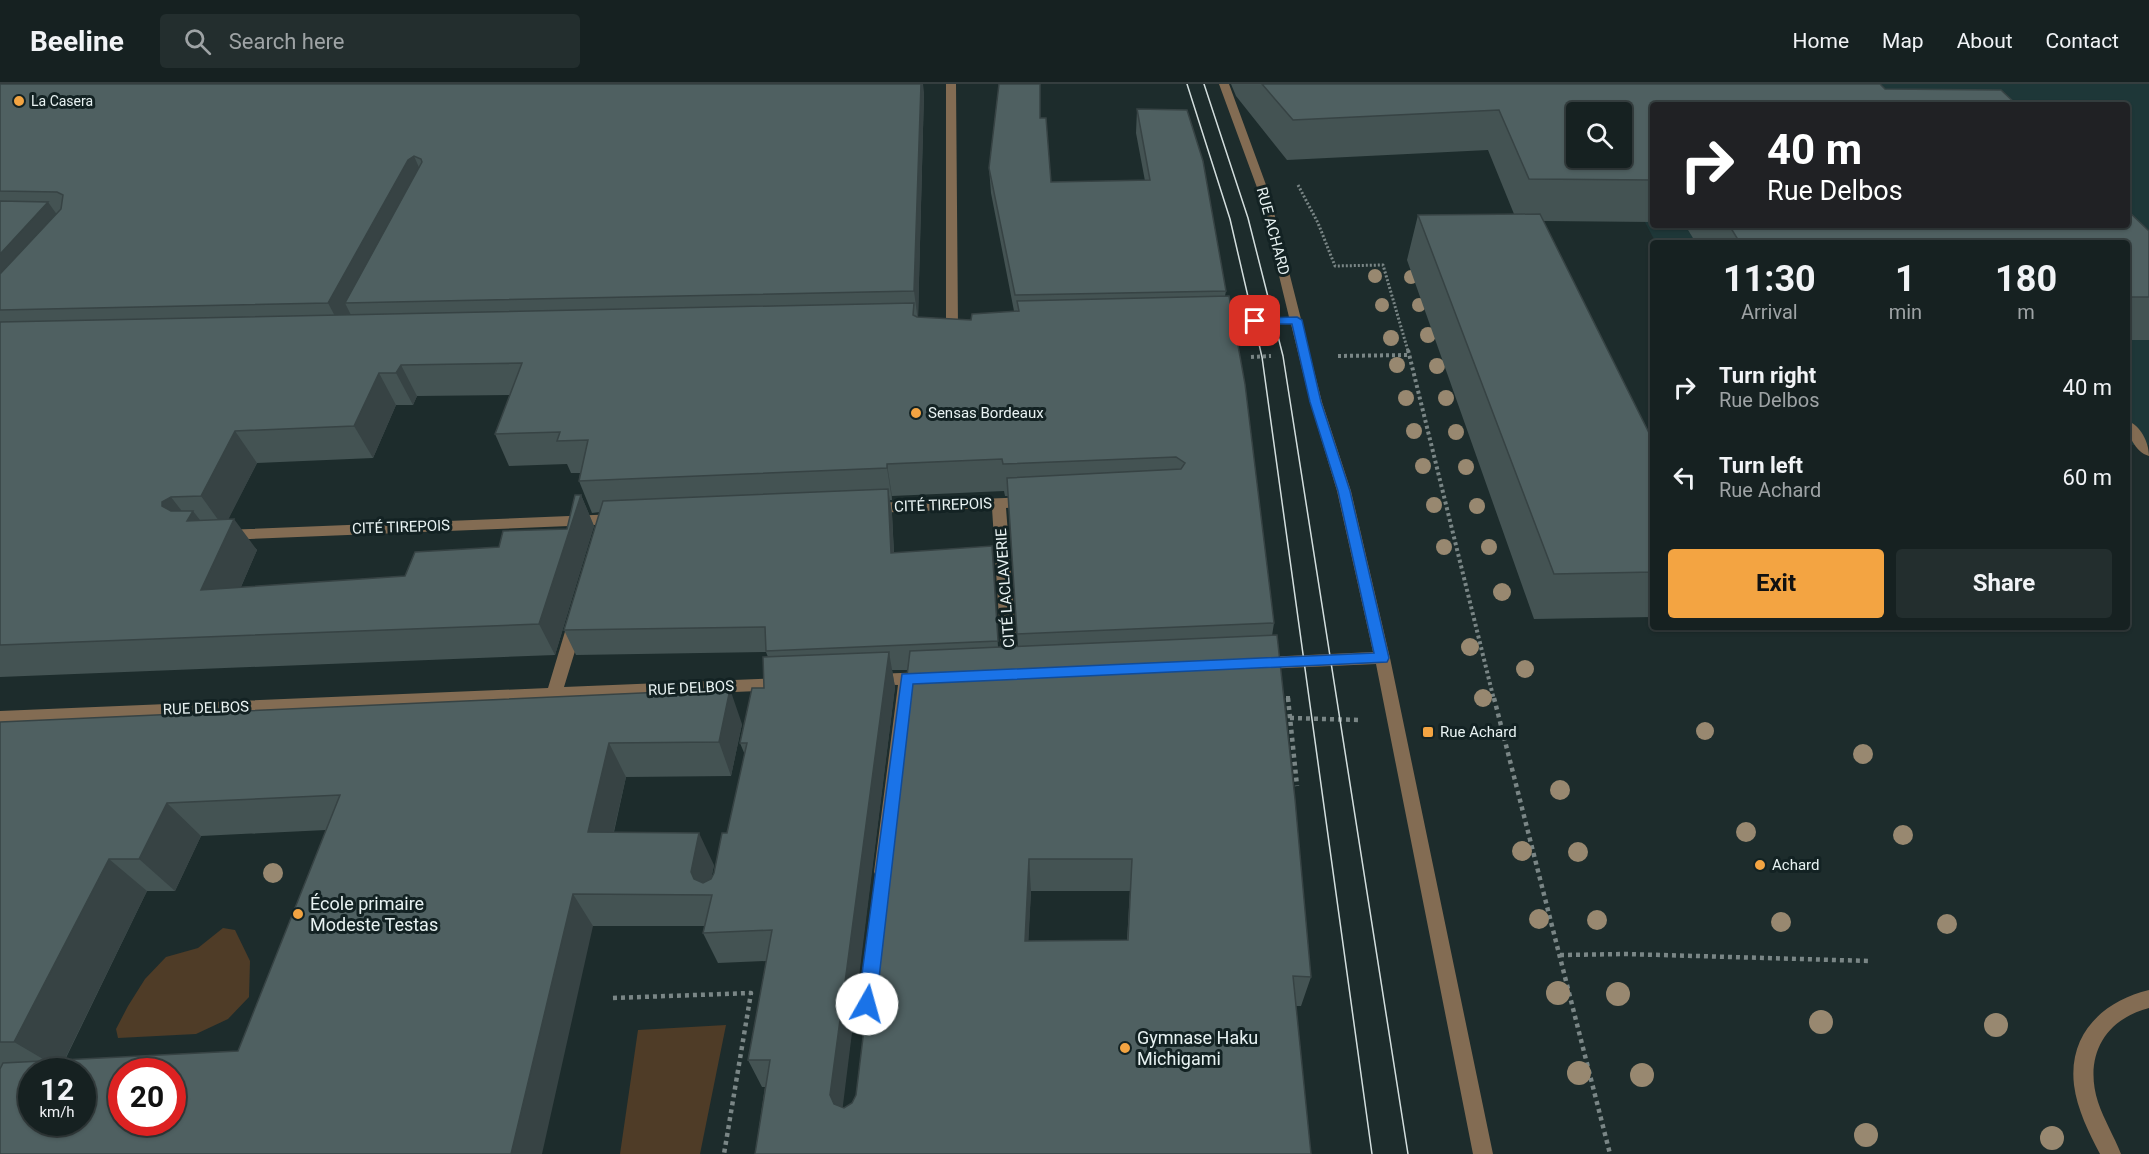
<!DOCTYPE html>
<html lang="en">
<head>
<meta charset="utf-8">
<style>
  :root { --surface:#162121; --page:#232e2e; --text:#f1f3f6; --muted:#9ea3a5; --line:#353e3f; --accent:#f3a442 }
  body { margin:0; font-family:Roboto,sans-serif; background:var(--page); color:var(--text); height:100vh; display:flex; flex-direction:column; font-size:22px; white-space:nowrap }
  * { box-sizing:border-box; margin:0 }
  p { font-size:20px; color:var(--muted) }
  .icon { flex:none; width:33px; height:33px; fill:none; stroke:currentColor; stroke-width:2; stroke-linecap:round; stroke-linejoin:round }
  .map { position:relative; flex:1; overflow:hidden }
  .panel { position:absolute; left:1650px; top:156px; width:480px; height:390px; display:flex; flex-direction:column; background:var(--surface); border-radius:6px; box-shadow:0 2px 4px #0004,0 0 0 2px var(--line) }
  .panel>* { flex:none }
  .guide { position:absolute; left:1650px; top:18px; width:480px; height:126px; border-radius:6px; box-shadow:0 2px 4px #0004,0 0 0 2px var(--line); background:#202124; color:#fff; overflow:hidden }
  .tools { position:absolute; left:1566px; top:18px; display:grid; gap:12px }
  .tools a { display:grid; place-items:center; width:66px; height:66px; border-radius:6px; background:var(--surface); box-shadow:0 2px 4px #0004,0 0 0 2px var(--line); font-size:30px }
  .speed { position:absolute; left:18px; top:974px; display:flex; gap:12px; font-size:30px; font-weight:700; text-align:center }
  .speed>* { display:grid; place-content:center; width:78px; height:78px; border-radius:50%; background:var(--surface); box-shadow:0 2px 4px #0004,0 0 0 2px var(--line); line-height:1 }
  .speed small { font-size:15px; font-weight:400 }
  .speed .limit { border:9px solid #d22; background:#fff; color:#111 }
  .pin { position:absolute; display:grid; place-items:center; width:51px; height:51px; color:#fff; margin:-26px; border-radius:12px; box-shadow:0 3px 9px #0006 }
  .me { position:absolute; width:66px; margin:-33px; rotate:7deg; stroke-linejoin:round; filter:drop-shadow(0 0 4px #0008) }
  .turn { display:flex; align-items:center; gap:21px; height:126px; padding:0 18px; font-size:27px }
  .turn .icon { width:78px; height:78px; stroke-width:2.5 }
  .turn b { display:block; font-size:42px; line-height:51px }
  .eta { display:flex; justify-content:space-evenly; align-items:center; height:102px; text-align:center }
  .eta b { font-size:36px; font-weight:700; line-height:42px }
  .button { display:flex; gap:12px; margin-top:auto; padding:12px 18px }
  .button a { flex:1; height:69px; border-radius:6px; background:var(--accent); color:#111; font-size:24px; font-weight:700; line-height:69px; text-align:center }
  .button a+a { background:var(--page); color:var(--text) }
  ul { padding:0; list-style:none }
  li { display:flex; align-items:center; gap:18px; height:90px; padding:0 18px }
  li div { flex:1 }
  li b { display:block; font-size:22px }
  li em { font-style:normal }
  header { display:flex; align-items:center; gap:36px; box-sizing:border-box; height:84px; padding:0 30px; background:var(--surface); border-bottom:2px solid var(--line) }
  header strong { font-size:28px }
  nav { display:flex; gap:33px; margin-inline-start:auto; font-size:21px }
  .search { width:420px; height:54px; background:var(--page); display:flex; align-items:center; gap:15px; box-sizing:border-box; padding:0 21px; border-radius:6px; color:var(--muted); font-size:22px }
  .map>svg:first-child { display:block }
  .built { fill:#1e3738; fill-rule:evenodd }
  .green { fill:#4f3c27 }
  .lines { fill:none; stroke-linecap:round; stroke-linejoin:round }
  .path-far2 { stroke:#7a8686; stroke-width:3; stroke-dasharray:2 2; stroke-linecap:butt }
  .path-far1 { stroke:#7a8686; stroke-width:4; stroke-dasharray:3 3; stroke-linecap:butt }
  .path { stroke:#7a8686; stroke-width:4.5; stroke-dasharray:4 4; stroke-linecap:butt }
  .minor { fill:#836c53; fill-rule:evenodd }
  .tram { stroke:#d3dede; stroke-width:1.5 }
  .tree { fill:#988870 }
  .wall { fill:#445353; fill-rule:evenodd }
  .shaded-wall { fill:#374344 }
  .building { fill:#4f6061; stroke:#374344; stroke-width:1.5; fill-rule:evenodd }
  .route { fill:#1a73e8; stroke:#114b97; stroke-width:1.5 }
  .poi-dot { fill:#f3a442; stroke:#132223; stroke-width:2 }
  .labels { text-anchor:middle; stroke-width:6; stroke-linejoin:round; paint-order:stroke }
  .far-poi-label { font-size:14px; fill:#e8f2f2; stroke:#132223; text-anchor:start }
  .street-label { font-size:15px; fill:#e8f2f2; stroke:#132223 }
  .poi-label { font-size:15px; fill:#e8f2f2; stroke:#132223; text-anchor:start }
  .near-poi-label { font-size:18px; fill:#e8f2f2; stroke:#132223; text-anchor:start }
</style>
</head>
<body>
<header>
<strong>Beeline</strong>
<div class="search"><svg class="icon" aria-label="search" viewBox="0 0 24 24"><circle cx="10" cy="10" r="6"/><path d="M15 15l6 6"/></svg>Search here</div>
<nav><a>Home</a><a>Map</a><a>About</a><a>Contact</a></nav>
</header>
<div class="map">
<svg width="2149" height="1070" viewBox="0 0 2149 1070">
  <rect width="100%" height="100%" fill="#1d2c2c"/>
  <path class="built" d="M1572,0h577v361h-22v-202h-471l-45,-85h11v-46zM1653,21h474v120h-474z"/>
  <path class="green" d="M223,844l12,2 15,31 -1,36 -21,22 -32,15 -78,4 -2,-9 12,-23 17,-27 21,-22 32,-9z
    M726,941l-26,129h-80l18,-124z"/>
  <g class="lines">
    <path class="path-far2" d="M1298,101l20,38 17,43 48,-1 25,86"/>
    <path class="path-far1" d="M1408,266l86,350
      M1338,272l71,-1
      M1251,273l20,-1
      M1288,612v4"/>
    <path class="path" d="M1288,614l9,88
      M1494,614l116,456
      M1290,634l69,2
      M1560,871l66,-1 244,7
      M613,914l138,-5 -27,161"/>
    <path class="minor" d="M946,0h10l2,244 -6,4 -6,-4z
      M1219,0h10l40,109 53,209 29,89 39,167 103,496h-20l-97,-490 -114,5 -5,-2 -3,-4 3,-4 5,-2 111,-5 -36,-161 -27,-89 -19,-78 -78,2 -6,-4 6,-4 76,-1 -30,-124z
      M2127,337c14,4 22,22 22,35 -14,-4 -22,-22 -22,-35z
      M1029,413l5,2 2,3 -2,3 -28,3 12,157 -3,4h-10l-3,-4 -10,-157 -119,5 -7,-5 7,-5z
      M618,430l7,5 -7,5 -393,16 -7,-5 7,-5z
      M575,535l5,2 3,4 -19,62 218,-9 6,2 2,4 -2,4 -6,2 -782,33v-12l548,-23 19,-63 3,-4z
      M926,588l6,2 2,4 -2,4 -18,3 -22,187 -3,6 -6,2 -6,-2 -3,-6 24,-187 -29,-1 -2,-4 2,-4 6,-2z
      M2149,906v18c-46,12 -65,50 -51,94 6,18 16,34 23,52h-21c-11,-21 -23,-45 -26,-69 -6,-51 29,-84 75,-95z"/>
    <path class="tram" d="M1187,0l43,135 32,138 110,797
      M1204,0l44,134 35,138 125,798"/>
  </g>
  <g class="tree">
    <circle cx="1375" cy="192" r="7"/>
    <circle cx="1411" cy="193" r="7"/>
    <circle cx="1382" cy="221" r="7"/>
    <circle cx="1419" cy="221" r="7"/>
    <circle cx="1428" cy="251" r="8"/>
    <circle cx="1391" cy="254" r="8"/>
    <circle cx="1397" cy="281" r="8"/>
    <circle cx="1437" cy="282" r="8"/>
    <circle cx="1406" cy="314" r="8"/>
    <circle cx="1446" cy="314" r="8"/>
    <circle cx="1414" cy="347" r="8"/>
    <circle cx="1456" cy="348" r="8"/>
    <circle cx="1423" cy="382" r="8"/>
    <circle cx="1466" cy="383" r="8"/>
    <circle cx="1434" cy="421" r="8"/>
    <circle cx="1477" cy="422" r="8"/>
    <circle cx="1444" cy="463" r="8"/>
    <circle cx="1489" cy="463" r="8"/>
    <circle cx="1502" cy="508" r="9"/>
    <circle cx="1470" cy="563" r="9"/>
    <circle cx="1525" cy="585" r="9"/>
    <circle cx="1483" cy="614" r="9"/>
    <circle cx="1705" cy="647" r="9"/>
    <circle cx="1863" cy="670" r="10"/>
    <circle cx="1560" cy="706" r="10"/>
    <circle cx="1746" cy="748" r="10"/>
    <circle cx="1903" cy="751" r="10"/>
    <circle cx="1522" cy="767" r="10"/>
    <circle cx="1578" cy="768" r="10"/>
    <circle cx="273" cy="789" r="10"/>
    <circle cx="1539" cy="835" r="10"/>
    <circle cx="1597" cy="836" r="10"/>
    <circle cx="1781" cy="838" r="10"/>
    <circle cx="1947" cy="840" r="10"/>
    <circle cx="1558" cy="909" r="12"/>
    <circle cx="1618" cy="910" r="12"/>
    <circle cx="1821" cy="938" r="12"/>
    <circle cx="1996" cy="941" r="12"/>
    <circle cx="1579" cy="989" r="12"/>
    <circle cx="1642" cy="991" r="12"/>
    <circle cx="1866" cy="1051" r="12"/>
    <circle cx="2052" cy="1054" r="12"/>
  </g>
  <path class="wall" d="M0,0l924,8 -6,225 53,3 43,-9 -23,-118 -2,-25 51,-50 11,64 94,-1 -9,-48 1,-24 89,182 -1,5 49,327 -2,13 39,341 -10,29h-5l-541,148 10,-67h-3l-14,-27 19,-99 -49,2 -15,-30 2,-7h-112l-593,228v-432l742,2 -11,52 -105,1 -12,55 100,33 -3,14 3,-6 13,-40 18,-78 -5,-12 24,-55 4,-31 -2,-5 -190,3 -12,-25 36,-118 -8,1 -13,-32 1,-8h-9l-4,-9 -58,2 -14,-32 15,-39 -93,1 -4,9h-17l-23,53 -116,5 -29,56 29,31 -16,37 164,-11 94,-29 68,-18 14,-34 13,31 -39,129 -555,22zM1004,407l1,5h3l10,150 -20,1 -6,-101 -98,7 -2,-39 -2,-14h2v-4zM892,586h16l-52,425 -4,8 -8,5 -2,-1 53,-420zM326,746l-88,221 -173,9 82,-169h28l26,-55zM1031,807h99l-3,49 -99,1z
    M1231,0h649l-227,21v117l-110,-1 110,220v176l-119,2 -127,-359 11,-45 96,-1 -26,-64 -201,10 -51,-64z
    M1685,141h442l22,6v109h-22v-97h-431z"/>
  <path class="shaded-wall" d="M921,0h2l1,8 -6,230 -4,-31z
    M414,72l13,30 -82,117 8,16 -8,16 -17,-32 80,-143z
    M48,118l22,31 -70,77v-56z
    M401,281l16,31 -4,9 -17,-32z
    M379,289l17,32 -23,53 -19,-32z
    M235,347l22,32 -33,65 -23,-32z
    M887,380l5,32v4l-5,-32z
    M888,405l4,25 3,65 -4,-26z
    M581,411l13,31 -39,129 -16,-31z
    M171,413l17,22 5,-8 24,31 -55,-36v-4z
    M234,435l23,31 -31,71 -25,-31z
    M889,568l6,35 -54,434 -11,-26z
    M730,605l12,35 -11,52 -12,-34z
    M609,659l17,34 -20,88 -18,-33z
    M167,719l34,33 -26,55 -36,-32z
    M699,749l15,32 -6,30h-7l-10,-23z
    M109,775l38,32 -87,178 -46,-27z
    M1029,775l2,32 -4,81 -2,-31z
    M573,810l20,32 -51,228h-31z"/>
  <path class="building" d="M0,0h921l-7,207 -569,12 77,-141 -1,-3 -7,-3 -6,4 -80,143 -328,7v-36l61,-65 2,-14 -6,-3 -57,-1z
    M999,0h41v34h6l5,64 99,-2 -13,-71 50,1 16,51 23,130 -211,4 -26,-127z
    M1262,0h618l5,5 116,1 16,15h-364v75l-124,-1 -30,-69 -206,10zM1576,28h46v46h-46z
    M0,117l48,1 -48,52z
    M2127,126l22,21v66h-22v-54h-387l-11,-18h398z
    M1540,130l113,227v131l-99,2 -136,-359z
    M1229,212l16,88 29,239 -257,11 -10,-156 174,-9 4,-6 -9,-6 -173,7 -1,-5 -115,5v4l-308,13 9,-41 -31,1 3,-9 -65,2 27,-71 -121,2 -5,8h-17l-25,53 -119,5 -34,65 -30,1 -9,5v4l9,5h22l-6,10 47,-2 -33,71 204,-14 10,-24 84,-5 4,-16 64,-2 8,-34h6l-42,129 -539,21v-323l914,-19 -1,12 4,2 54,3 1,-6 47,-3 -2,-10z
    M888,405l3,64 101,-7 6,95 -232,10 -1,-24 -201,3 39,-129z
    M1277,551l18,164 16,178 -18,-1 18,178h-556l15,-94h-22l24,-130 -69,3 9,-38 -139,-1 -62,260h-511v-85l3,-6 235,-12 102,-256 -173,8 -28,56h-30l-95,183h-14v-320l730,-33 -11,53 -110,1 -21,89 111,1 -8,39 3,7 9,4 8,-4 3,-6 8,-40h5l20,-90h-7l12,-55h12l-1,-31 126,-5 -59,443 4,9 10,4 8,-5 4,-8 54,-444zM1029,775h103l-4,81 -103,1zM32,987h50v51h-50zM122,987h50v51h-50z"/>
  <path class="route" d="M1297,233l5,3 19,82 29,89 39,167 -2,4 -474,22 -37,320 -3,6 -6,3 -6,-3 -3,-6 44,-330 472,-21 -36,-162 -28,-89 -18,-78h-37l-5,-3 5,-3z"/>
  <g class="poi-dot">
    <circle cx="19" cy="17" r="6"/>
    <circle cx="916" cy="329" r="6"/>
    <rect x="1422" y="642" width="12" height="12" rx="3"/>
    <circle cx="1760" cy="781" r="6"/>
    <circle cx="298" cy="830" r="6"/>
    <circle cx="1125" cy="964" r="6"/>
  </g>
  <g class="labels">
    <g class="far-poi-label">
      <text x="31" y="22">La Casera</text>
    </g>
    <g class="street-label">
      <text transform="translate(1273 147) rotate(75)" y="5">RUE ACHARD</text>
      <text transform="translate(943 421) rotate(-2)" y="5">CITÉ TIREPOIS</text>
      <text transform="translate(401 443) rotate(-2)" y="5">CITÉ TIREPOIS</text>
      <text transform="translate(1005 504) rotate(-94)" y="5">CITÉ LACLAVERIE</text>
      <text transform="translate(691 604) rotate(-3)" y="5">RUE DELBOS</text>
      <text transform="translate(206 624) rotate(-2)" y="5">RUE DELBOS</text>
    </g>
    <g class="poi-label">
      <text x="928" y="334">Sensas Bordeaux</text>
      <text x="1440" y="653">Rue Achard</text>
      <text x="1772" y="786">Achard</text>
    </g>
    <g class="near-poi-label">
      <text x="310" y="826">École primaire<tspan x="310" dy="21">Modeste Testas</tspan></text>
      <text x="1137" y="960">Gymnase Haku<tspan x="1137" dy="21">Michigami</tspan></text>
    </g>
  </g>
</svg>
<div class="tools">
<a><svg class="icon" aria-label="search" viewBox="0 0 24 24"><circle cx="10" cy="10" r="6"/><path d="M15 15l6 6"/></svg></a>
</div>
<div class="speed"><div>12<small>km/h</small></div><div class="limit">20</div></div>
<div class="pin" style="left:1255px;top:237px;background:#d93025"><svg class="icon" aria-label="arrive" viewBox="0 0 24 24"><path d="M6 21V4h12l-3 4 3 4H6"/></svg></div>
<svg class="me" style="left:867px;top:920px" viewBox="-20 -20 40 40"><circle r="19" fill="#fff"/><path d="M0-13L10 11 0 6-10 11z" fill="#1a73e8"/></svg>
<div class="guide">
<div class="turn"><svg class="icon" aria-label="right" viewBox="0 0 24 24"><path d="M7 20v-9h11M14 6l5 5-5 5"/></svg><div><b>40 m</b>Rue Delbos</div></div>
</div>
<section class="panel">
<div class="eta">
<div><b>11:30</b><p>Arrival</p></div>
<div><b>1</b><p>min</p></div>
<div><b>180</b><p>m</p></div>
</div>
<ul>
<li><svg class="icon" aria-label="right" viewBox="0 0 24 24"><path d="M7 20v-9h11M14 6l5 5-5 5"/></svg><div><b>Turn right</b><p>Rue Delbos</p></div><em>40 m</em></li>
<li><svg class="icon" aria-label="left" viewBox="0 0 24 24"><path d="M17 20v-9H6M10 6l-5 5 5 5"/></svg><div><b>Turn left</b><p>Rue Achard</p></div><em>60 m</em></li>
</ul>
<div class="button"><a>Exit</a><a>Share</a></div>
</section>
</div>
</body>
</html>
